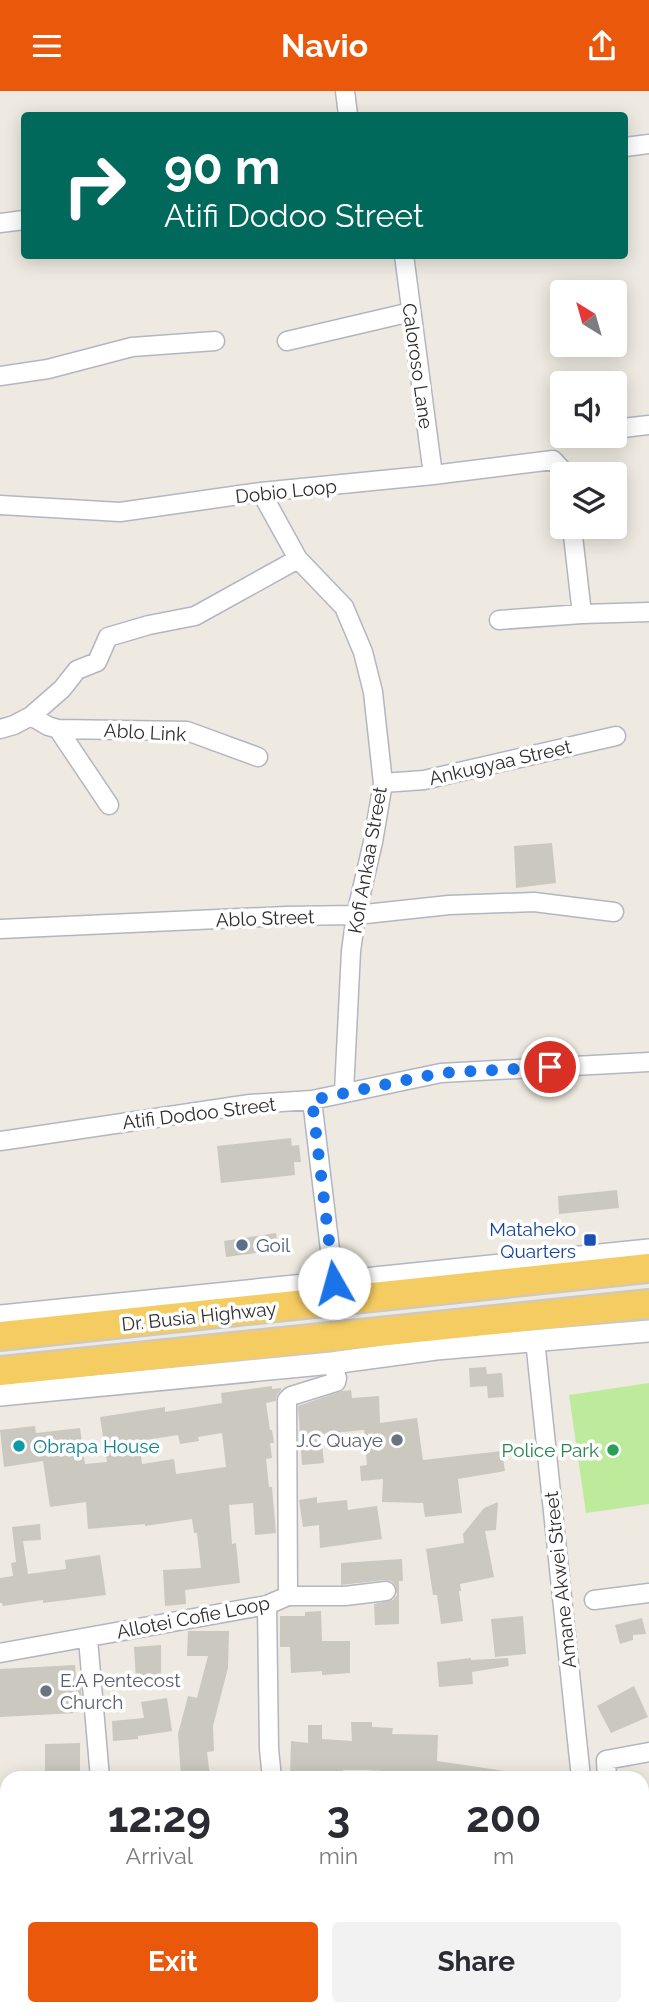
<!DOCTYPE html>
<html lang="en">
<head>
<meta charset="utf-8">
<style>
  :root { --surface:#fff; --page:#f2f2f3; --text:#2b2b33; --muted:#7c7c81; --accent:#ea580c }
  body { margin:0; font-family:Raleway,sans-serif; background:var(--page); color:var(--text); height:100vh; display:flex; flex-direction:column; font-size:26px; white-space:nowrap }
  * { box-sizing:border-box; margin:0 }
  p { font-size:23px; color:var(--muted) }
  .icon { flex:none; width:38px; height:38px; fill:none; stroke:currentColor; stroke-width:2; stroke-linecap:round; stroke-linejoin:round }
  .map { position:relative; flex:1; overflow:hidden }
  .details { position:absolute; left:0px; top:1680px; width:649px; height:245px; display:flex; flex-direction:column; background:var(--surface); border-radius:21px 21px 0 0; box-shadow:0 4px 18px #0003 }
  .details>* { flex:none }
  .guide { position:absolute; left:21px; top:21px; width:607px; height:147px; border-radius:7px; box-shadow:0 4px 18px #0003; background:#00695c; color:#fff; overflow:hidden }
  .needle { width:46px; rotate:323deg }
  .tools { position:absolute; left:550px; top:189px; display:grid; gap:14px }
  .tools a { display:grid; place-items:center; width:77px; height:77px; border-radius:7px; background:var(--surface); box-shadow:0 4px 18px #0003; font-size:35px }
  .pin { position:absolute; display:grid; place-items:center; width:60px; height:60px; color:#fff; margin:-30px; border:4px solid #fff; border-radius:50%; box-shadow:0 2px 7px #0007 }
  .me { position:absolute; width:77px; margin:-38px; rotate:353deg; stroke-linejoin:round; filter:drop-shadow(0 0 5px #0008) }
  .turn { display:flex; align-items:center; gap:24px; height:147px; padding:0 28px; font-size:32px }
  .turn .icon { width:91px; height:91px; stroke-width:2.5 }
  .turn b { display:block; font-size:49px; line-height:60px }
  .eta { display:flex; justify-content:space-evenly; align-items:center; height:119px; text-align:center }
  .eta b { font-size:42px; font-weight:700; line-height:49px }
  .cta { display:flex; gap:14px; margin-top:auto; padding:14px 28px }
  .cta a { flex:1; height:80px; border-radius:7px; background:var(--accent); color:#fff; font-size:28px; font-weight:700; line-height:80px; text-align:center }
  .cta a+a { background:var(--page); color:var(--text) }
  header { display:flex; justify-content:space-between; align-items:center; height:91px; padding:0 28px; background:var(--accent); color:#fff; font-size:32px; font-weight:700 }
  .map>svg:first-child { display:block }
  .pitch { fill:#beea9b }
  .building { fill:#cac8bf; fill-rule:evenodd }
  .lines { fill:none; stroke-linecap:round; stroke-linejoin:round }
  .minor-casing { stroke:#b4b5c0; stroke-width:21 }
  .tertiary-casing { stroke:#b4b5c0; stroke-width:24 }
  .trunk-casing { stroke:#c9c9c9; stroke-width:32 }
  .minor { stroke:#fff; stroke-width:18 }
  .tertiary { stroke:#fff; stroke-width:21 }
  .trunk { stroke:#f5cc62; stroke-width:28 }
  .route { stroke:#1a73e8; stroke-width:12; stroke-dasharray:0 21.6 }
  .transit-dot { fill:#1a4fb4; stroke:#fff; stroke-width:2.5 }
  .service-dot { fill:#5c6f8a; stroke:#fff; stroke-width:2.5 }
  .worship-dot { fill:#6b7280; stroke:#fff; stroke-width:2.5 }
  .culture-dot { fill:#0f9aa8; stroke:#fff; stroke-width:2.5 }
  .leisure-dot { fill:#2e9e5b; stroke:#fff; stroke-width:2.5 }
  .labels { text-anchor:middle; stroke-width:7; stroke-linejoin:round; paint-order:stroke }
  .street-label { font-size:19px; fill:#2e2e2e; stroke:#fff }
  .transit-label { font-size:19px; fill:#164399; stroke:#fff; text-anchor:end }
  .service-label { font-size:19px; fill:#4e5e75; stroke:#fff; text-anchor:start }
  .worship-label { font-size:19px; fill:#5b616d; stroke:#fff; text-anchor:end }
  .culture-label { font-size:19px; fill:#0d838f; stroke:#fff; text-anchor:start }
  .leisure-label { font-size:19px; fill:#27864d; stroke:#fff; text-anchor:end }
</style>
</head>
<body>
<header><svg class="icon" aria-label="menu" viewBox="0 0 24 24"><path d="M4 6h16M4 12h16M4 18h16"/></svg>Navio<svg class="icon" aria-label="share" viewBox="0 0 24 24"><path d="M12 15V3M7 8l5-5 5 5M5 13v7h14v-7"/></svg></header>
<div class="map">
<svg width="649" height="1925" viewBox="0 0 649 1925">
  <rect width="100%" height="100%" fill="#eeeae1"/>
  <path class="pitch" d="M649,1292v121l-63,9 -17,-118z"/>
  <path class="building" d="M552,752l4,40 -40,5 -2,-42z
    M291,1047l1,8 7,-1 2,17h-7l1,13 -74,8 -4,-37z
    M617,1099l2,18 -60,6 -1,-18z
    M276,1142l2,17 -52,7 -2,-16z
    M486,1276l1,7 15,-1 2,24 -16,1 -1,-12 -17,1 -1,-19z
    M272,1295v3l9,-1v2l-4,5 -1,6 -10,2 4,27h2l2,13h-4l2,15 -6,1 3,28h3l4,46 -21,2 -2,-32 -24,2 3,39 4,-1 4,40 -55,7 1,14 -21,2 -2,-36 38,-2 -4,-35h-3l-2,-14 -47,7v-2l-57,5 -2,-27 -36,5 -7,-46 -39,6 -4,-37 35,-4 1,7 44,-5 5,36 22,-2 -7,-45 65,-10v5l57,-9 -1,-10zM222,1342l4,34 -50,7 -2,-15 -32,5 -3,-23 39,-6 2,9 19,-3 -1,-4z
    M351,1299l1,8 27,-2 1,27 37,-5 6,42 79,-9 3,20 -47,8 4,34 -37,4 -2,-14 -41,-1 1,-23 -22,2 -1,-15 7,-1 -3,-35 -43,4 3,29 -22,2 -4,-59 44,-15z
    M317,1406v6l30,-3 1,10 29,-4 5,33 -62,9 -1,-23 -16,2 -4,-27z
    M498,1411l-2,28 -11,1 9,46 -34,7 1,7h-2l4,30 -22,3 -4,-29h-4l-7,-46 38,-6 -1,-9 21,-26z
    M40,1433l1,16 -18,1 5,33 38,-5 -1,-9 35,-5 6,40 -63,8v-3l-40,6 -1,-3h-2v-25l13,-2 -2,-13 5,-1 -4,-35z
    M402,1468l1,22h-4v43l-24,1 -1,-21 19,-4 4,-5 -2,-10 -4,-4 -6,-1 -44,5v-22z
    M321,1520l1,30h28v32l-28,2v-4l-31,2 -1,-26h-10v-31h25v-4z
    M523,1525l3,38 -31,3 -4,-38z
    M642,1527l4,16 -13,1v5l-13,4 -5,-19z
    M188,1540h41l-1,37 -15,58 1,25 -7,1 3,24 -10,2h-19l-3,-44 10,-38 9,2 11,-42h-21z
    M161,1554v31l-25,4 -2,-33z
    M471,1567v2l37,-2 1,8 -37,6 1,12 -34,3 -2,-25z
    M75,1574l1,13h4l2,21h-5v14l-77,4v-48z
    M634,1595l14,31 -37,16 -14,-27z
    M167,1607l5,33 -34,5v3l-25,2 -1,-20 32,-3 -3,-16z
    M351,1631h21v5l21,1 -1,6 46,1 -1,26 68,10v7h-103v-6l-36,-2h-23l-1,8h-52l1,-37 17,2v-18h14v14l30,2z
    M80,1652v35h-35v-34z"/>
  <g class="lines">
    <defs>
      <path id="minor" d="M345,0l3,24
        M625,56l24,-3
        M0,132l24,-3
        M404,164l29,220
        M287,250l124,-29
        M0,285l48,-7 84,-22 83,-6
        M614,338l35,-4
        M261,401l37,67 46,48 19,45 10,40 10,91 -10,59 -17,73 -5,36 -7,141
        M0,414l120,7 141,-20 172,-17 120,-15 13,14
        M572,436l10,87
        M499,529l83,-6 67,-2
        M31,625l17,10 10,3 129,2 71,26
        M0,638l14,-4 17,-9 31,-27 15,-19 20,-8 11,-25 41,-12 46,-9 103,-57
        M58,638l51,76
        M383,692l41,-3 192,-44
        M0,838l286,-13 70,-1 93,-10 85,-3 80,10
        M312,1009l22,183
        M0,1050l250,-37 62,-4 129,-27 208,-11
        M535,1249l46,438
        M288,1505l-1,-196 4,-4 45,-14 1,-4 -5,-15
        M594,1509l55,-7
        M267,1514l2,144 3,29
        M88,1548l12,139
        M0,1562l267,-48 21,-9h57l41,-5
        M607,1687l-1,-18 43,-8
        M642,1808l7,-1
        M122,1918v7
        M344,1918v7
        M607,1918l1,7
        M631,1918v7"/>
      <path id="tertiary" d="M0,1225l649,-66
        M0,1304l332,-32 104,-14 213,-18"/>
      <path id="trunk" d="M0,1245l649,-68
        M0,1280l649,-67"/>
    </defs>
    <use href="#minor" class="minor-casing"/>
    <use href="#tertiary" class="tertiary-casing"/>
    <use href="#trunk" class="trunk-casing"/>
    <use href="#minor" class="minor"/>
    <use href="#tertiary" class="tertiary"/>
    <use href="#trunk" class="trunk"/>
  </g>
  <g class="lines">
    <path class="route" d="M334,1192l-22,-183 128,-27 110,-6"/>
  </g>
  <rect class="transit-dot" x="583" y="1142" width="14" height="14" rx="3.5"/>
  <circle class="service-dot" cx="242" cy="1154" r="7"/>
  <g class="worship-dot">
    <circle cx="397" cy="1349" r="7"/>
    <circle cx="46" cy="1600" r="7"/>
  </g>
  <circle class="culture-dot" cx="19" cy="1355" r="7"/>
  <circle class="leisure-dot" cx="613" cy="1359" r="7"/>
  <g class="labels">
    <g class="street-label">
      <text transform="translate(418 275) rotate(82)" y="7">Caloroso Lane</text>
      <text transform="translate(286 400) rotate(-6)" y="7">Dobio Loop</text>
      <text transform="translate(145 641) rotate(3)" y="7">Ablo Link</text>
      <text transform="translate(500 671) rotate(-13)" y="7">Ankugyaa Street</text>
      <text transform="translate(367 769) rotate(-80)" y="7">Kofi Ankaa Street</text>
      <text transform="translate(265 827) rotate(-2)" y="7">Ablo Street</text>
      <text transform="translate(199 1022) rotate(-7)" y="7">Atifi Dodoo Street</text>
      <text transform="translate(199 1225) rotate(-6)" y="7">Dr. Busia Highway</text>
      <text transform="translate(560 1489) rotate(-96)" y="7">Amane Akwei Street</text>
      <text transform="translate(193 1526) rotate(-11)" y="7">Allotei Cofie Loop</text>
    </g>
    <g class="transit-label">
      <text x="576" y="1145">Mataheko<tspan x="576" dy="22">Quarters</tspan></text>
    </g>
    <g class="service-label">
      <text x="256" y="1161">Goil</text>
    </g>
    <g class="worship-label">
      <text x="383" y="1356">J.C Quaye</text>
      <text x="60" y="1596" text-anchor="start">E.A Pentecost<tspan x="60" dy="22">Church</tspan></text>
    </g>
    <g class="culture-label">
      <text x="33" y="1362">Obrapa House</text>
    </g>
    <g class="leisure-label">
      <text x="599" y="1366">Police Park</text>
    </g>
  </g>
</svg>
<div class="tools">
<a><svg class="needle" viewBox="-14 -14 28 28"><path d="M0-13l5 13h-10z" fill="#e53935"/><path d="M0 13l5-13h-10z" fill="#7c7c81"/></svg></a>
<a><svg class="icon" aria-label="sound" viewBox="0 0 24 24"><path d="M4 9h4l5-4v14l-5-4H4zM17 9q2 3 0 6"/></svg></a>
<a><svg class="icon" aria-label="layers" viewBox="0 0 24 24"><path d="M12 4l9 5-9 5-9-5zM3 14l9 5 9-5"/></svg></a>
</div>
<div class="pin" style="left:550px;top:976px;background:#d93025"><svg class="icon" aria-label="arrive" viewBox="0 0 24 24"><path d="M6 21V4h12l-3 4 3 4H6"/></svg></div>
<svg class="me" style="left:334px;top:1192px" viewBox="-20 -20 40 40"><circle r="19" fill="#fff"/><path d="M0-13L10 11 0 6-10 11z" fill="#1a73e8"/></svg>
<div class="guide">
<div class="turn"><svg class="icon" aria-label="right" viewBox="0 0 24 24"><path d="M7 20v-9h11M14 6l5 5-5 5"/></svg><div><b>90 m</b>Atifi Dodoo Street</div></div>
</div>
<section class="details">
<div class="eta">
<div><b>12:29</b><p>Arrival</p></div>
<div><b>3</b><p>min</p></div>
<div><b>200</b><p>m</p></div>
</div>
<div class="cta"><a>Exit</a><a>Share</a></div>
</section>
</div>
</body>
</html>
